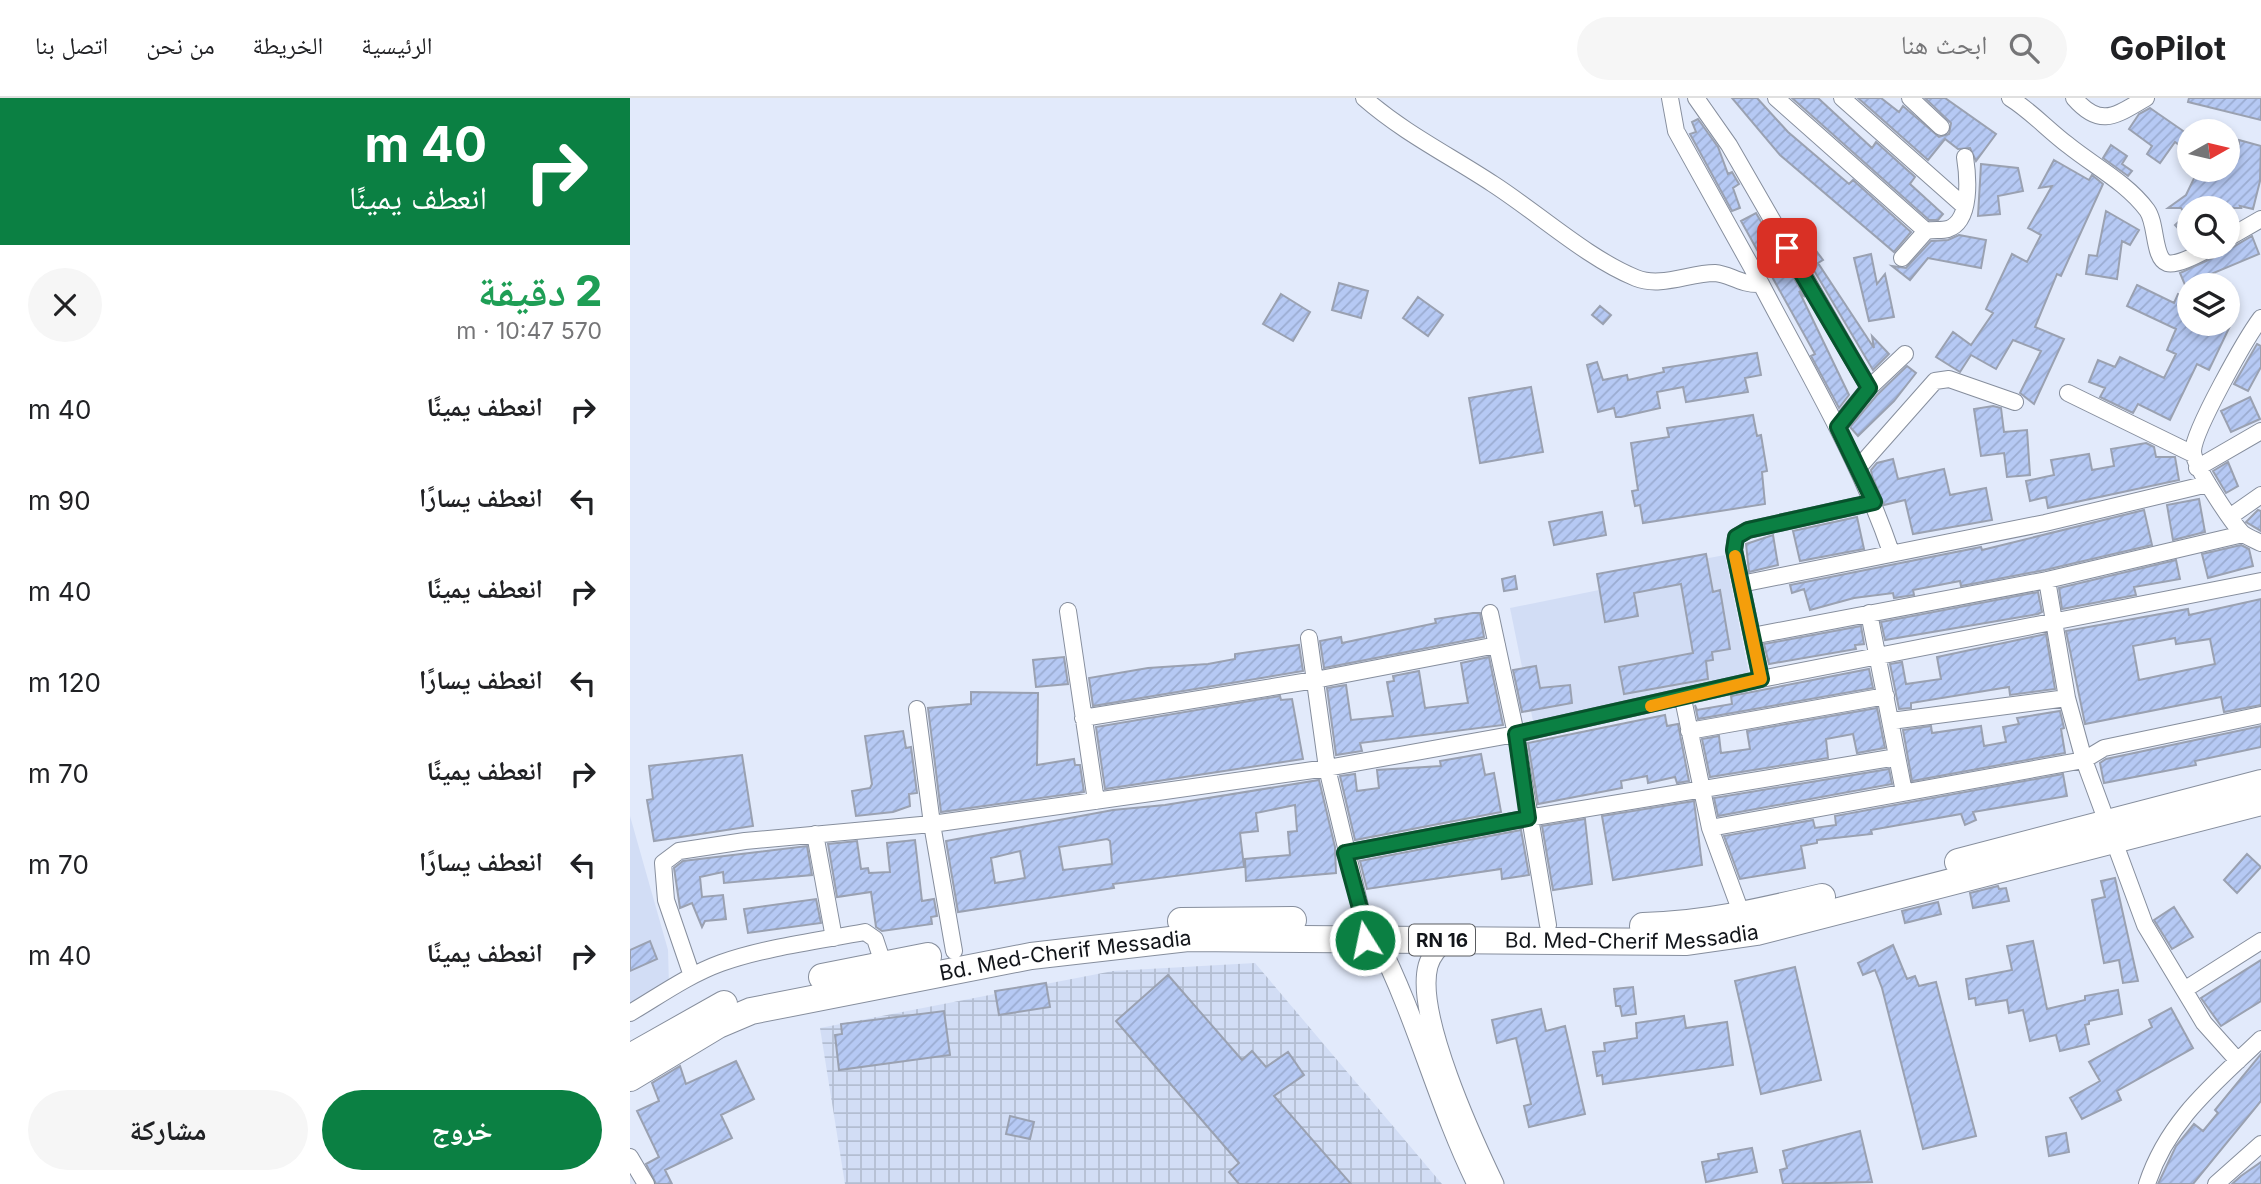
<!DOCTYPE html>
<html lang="ar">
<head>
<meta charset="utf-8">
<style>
  :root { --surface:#fff; --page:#f6f6f6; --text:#202124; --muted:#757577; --line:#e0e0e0; --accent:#0b8043 }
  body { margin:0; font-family:Inter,"Noto Naskh Arabic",sans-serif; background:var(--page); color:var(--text); direction:rtl; height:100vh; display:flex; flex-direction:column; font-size:26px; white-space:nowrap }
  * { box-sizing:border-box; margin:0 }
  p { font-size:23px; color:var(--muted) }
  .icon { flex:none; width:38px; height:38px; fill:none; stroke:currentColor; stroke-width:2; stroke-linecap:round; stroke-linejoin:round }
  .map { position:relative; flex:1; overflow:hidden; direction:ltr }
  .sheet { display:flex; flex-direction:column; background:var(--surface); width:630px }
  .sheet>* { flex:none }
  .guide { background:#0b8043; color:#fff; overflow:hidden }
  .needle { width:46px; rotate:82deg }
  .fabs { position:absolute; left:1547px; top:21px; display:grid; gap:14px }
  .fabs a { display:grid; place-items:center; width:63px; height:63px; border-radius:50%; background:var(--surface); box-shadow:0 4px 10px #0003; font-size:35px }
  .pin { position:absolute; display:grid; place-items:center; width:60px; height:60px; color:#fff; margin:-30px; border-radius:14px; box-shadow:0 4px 10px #0006 }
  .me { position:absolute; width:77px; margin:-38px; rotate:350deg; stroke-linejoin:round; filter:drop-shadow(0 0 5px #0008) }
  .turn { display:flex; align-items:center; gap:24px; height:147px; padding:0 28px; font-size:32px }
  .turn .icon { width:91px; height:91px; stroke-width:2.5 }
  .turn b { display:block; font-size:49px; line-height:60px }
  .round { display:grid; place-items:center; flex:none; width:74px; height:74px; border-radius:37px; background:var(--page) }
  .headline { display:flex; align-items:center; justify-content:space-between; height:119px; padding:0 28px }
  h1 { font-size:42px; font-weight:800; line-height:52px; color:#1e9e55 }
  .cta { display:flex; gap:14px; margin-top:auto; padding:14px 28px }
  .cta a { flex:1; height:80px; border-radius:42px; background:var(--accent); color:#fff; font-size:28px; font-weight:800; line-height:80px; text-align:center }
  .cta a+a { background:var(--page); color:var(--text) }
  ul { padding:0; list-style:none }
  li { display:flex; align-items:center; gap:21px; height:91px; padding:0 28px }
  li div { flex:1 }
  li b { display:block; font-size:26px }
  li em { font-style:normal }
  header { display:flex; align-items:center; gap:42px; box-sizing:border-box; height:98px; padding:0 35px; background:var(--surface); border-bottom:2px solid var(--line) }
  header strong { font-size:33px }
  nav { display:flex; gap:38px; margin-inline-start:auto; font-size:24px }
  .search { width:490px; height:63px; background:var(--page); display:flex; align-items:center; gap:18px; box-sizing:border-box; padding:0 24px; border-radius:38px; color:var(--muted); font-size:26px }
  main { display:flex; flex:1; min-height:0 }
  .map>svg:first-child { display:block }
  .built { fill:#d2ddf5 }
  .industrial { fill:url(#industrial-grid) }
  .building { fill:url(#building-hatch); stroke:#9aa1b1; stroke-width:2; fill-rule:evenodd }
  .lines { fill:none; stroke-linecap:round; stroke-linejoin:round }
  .minor-casing { stroke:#868e9d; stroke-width:18 }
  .tertiary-casing { stroke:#868e9d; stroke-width:21 }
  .trunk-casing { stroke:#868e9d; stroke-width:28 }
  .minor { stroke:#fff; stroke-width:16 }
  .tertiary { stroke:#fff; stroke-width:19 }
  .trunk { stroke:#fff; stroke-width:26 }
  .route-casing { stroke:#07532c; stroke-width:18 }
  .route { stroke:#0b8043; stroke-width:12 }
  .slow { stroke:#f59e0b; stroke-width:12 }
  .labels { text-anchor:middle; stroke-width:5; stroke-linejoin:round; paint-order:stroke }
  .shield { fill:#fff; stroke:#595b5f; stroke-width:2 }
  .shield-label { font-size:19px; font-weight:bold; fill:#12151a }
  .street-label { font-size:21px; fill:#12151a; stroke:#fff }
</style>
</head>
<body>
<header>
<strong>GoPilot</strong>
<div class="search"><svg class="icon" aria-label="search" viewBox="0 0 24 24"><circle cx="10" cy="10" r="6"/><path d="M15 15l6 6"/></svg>ابحث هنا</div>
<nav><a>الرئيسية</a><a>الخريطة</a><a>من نحن</a><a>اتصل بنا</a></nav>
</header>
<main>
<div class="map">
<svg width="1631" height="1086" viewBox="0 0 1631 1086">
  <defs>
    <pattern id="industrial-grid" width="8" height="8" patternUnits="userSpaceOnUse" patternTransform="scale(1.75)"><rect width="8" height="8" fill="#d2ddf5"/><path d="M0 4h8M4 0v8" fill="none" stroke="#b3bdd1"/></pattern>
    <pattern id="building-hatch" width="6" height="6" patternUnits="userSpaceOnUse" patternTransform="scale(1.75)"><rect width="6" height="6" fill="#b6c9f4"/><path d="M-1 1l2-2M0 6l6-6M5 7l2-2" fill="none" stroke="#9bacd1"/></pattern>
  </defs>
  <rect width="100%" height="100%" fill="#e2eafb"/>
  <path class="built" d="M1095,457l27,134 -218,37 -24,-118 94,-19 13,-14z
    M0,718l38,134 1,36 -39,25z"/>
  <path class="industrial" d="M625,865l187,221h-597l-25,-156 293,-57z"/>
  <path class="building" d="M1102,0h25l31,34 61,52 4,-4 58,52 -17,20 -114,-97z
    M1162,0h26l54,50 4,-6 39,35 -5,7 33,30 -5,6h-9z
    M1228,0h23l18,14 4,-6 36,31 10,-3 2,-11 -26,-25h20l51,36 -20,27 -6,-13 -12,1 -13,-10 -17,21z
    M1559,0h72v22l-73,-18z
    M1520,10l39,27 -6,13 -8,-6 -15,21 -13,-9 5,-8 -23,-17 10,-15z
    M1068,21l20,28 10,27 4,-2 7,12 -6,4 7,20 -8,3 -42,-77 6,-2 -4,-10z
    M1609,42l22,6 -1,35 -7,28 -13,-3 1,2h-52v32l-14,-15 11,-10 -5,-7h-13l18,-13 12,-25h30v-28l11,2z
    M1481,47l16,11 -5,8 10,7 -4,5 -25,-18z
    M1424,62l35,20 3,-5 11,9 -42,92 -4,-2 -22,53 29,12 -30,65 -14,-11 21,-42 -28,-11 -17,29 -25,-14 -11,17 -24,-15 17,-25 18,13 22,-32 -7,-4 26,-55 15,8 14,-27 -13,-7 24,-42 -13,2z
    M1351,66l37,4 5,23 -25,5 2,18 -22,2z
    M1476,113l33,19 -9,15 -8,-4 -5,38 -31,-5 3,-19 8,1z
    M1126,115l49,84 -6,-6 50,104 -10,13 -28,-52 4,-2 -74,-133z
    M1163,122l30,40 -5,3 56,85 -2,-12 17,18 -16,16 -86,-145z
    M1329,137l27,5 -5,28 -53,-10 -18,22 -18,-14 14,2 25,-27 17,-1z
    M1622,138l7,18 -74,31 -5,-12 37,-17 5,-9h11z
    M1241,156l6,30 8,-10 9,43 -25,4 -15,-63z
    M709,185l29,8 -7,27 -29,-8z
    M1507,187l37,18 4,-9 11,5v25h42l-22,46 -12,-6 -27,56 -32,-16 -5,9 -33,-16 5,-9 -16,-6 9,-22 17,7 5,-10 44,21 12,-24 -9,-4 9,-21 -49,-23z
    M651,196l29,18 -17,29 -30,-17z
    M788,199l25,18 -15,21 -25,-18z
    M970,208l11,9 -8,9 -11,-9z
    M1627,246l4,2v21l-13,24 -14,-7z
    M1127,255l4,22 -16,3 3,14 -62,10 -3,-15 -26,5 3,16 -39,9h-5l-2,-9 -16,4 -11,-47 10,-3 6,18 24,-5 1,5 36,-8 -1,-4z
    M1277,268l9,7 -22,28 -36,35 -8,-9 27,-32z
    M901,289l12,65 -63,11 -11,-65z
    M1620,299l10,22 -29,13 -10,-21z
    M1363,308l8,2 3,24 23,-2 3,45 -23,2 -3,-24 -23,3 -7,-47z
    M1123,317l4,21 4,-1 6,36 -5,1 3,32 -122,19 -3,-18 -5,1 -3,-15 6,-1 -7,-47 38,-6 -2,-9z
    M1516,345l8,4 2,10h19l4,23 -131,28 -2,-11 -16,4 -4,-20 28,-6 -3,-15 38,-6 3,16 22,-4 -3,-17z
    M1263,361l5,20 46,-10 6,26 36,-7 6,32 -79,14 -8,-34 -21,5 -12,-29 -1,-6 6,-7z
    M1598,364l10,24 -12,7 -13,-22z
    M1569,401l6,33 -32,8 -6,-35z
    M1514,412l8,35 -107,25 -84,16 -1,-5 -47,9 1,5 -20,3 -1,-5 -39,5 -44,12 -6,-21 -12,4 -2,-8 191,-38 1,3z
    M1628,412l3,1v20l-15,-9z
    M972,414l4,23 -52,10 -5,-23z
    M1227,419l7,32 -64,12 -7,-30z
    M1143,437l5,30 -29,7 -3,-28z
    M1611,447l8,4 4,17 -45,12 -6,-24z
    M1076,456l7,38 7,-2 10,59 -18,3 1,8 -7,1 2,18 -84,15 -5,-27 74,-14 -12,-69 -47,9 4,23 -33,6 -8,-48z
    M1546,462l4,19 -46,8 2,8 -74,14 -3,-21z
    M885,478l2,13 -13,2 -2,-12z
    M1408,494l4,20 -4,2 -153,26 -4,-18z
    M1631,501v106l-37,7 -3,-15 -136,27 -19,-93 122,-22 1,6zM1545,540l1,6 34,-5 5,25 -76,16 -6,-34z
    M843,515h7l4,24 -160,31 -4,-27 21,-4 1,6 94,-20 -1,-4z
    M1231,528l3,18 -9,1 1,4 -87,15 -5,-20z
    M1416,536l9,55 -45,6 -1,-8 -98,16v5l-12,1 -9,-45 12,-2 4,22 35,-5 -4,-22z
    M669,547l4,26 -210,35 -4,-28 59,-10 60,-4 27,-5v-5z
    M434,559l4,27 -32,3 -3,-27z
    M859,559l14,68 -143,18 2,8 -26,4 -9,-67 19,-3 5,35 42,-4 -6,-34 7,-1 -1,-5 26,-5 6,37 43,-5 -7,-40z
    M906,568l4,22 30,-3 2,18 -50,9 -9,-42z
    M1239,571l4,19 -175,31 -3,-14 2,5 35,-6 -1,-8z
    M341,594l67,1 -1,72 37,-6 1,6h5l4,27 -143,20 -13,-104 43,-4z
    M650,598l1,4 11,-1 11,60 -198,30 -9,-62z
    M1247,610l8,40 -28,5 -4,-19 -27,5 2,19 -118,19 -8,-38 17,-3 2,17 29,-4 -3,-18z
    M1430,613l4,17 -3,1 4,24 -153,28 -9,-51 28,-4 1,7 49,-7 3,20 22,-4 -3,-15 16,-3 -2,-6z
    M1035,617l2,11 11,-2 11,57 -12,2 -2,-6 -27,6 -1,-7 -26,5 1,7 -84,16 -10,-61z
    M1631,628v21l-66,14 1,4 -92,18 -4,-20 6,-4z
    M273,633l3,17 5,-1 6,46 -8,1 1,12 -17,6 -37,4 -4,-25 18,-3 2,-4 -7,-48z
    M851,656l4,21 9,-2 7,39 -146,28 -15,-64 15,-2 2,17 22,-3 -2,-18 64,-4 -1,-5z
    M112,657l11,71 -99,15 -7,-41 6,-1 -4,-33z
    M1259,671l3,15 -174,32 -4,-18z
    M1433,676l4,22 -94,16 3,8 -11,5 -4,-11 -90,16 1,4 -55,6v3l-16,3 4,22 -65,11 -16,-43 89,-16 2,8 21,-3 -1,-9z
    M689,682l16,67 1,26 -90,8 -1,-22 45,-4 -2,-23 9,-1 -2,-26 -39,8 2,18 -18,2 4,34 -131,17 1,4 -156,24 -12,-71 167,-31 52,-5zM477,741l3,2 2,23 -49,6 -4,-23zM390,753l5,27 -30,5 -4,-25z
    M1064,703l8,64 -89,15 -11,-64z
    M955,721l7,65 -39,6 -11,-64z
    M891,732l8,45 -27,4 -1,-10 -134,20 -7,-28z
    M285,742l7,61 12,-2 3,17 -6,1 1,7 -50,7 -6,-4 -5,-35 -34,5 -9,-53 29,-3 4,28 7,-1 1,5 21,-1 -3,-29z
    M177,748l5,29 -88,8 -1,-11 -23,5 2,20 21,-2 3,24 -21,2 -3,6 -10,-24 -12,5 -6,-40 9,-7z
    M1617,756l14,13 -24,26 -13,-13z
    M1485,780l23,103 -15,2 -4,-23 -15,3 -12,-63 13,-3 -4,-16z
    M1368,788l1,3 7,-1 3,13 -36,7 -3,-15z
    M186,801l5,24 -73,10 -4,-24z
    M1308,804l3,12 -36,9 -3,-12z
    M1544,809l19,30 -21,12 -18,-29z
    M20,843l7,18 -27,12v-21z
    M1403,843l14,68 38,-9v-4l33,-6 4,24 -33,7v3l-4,1 4,19 -29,7 -4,-16 -26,6 -7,-31 -14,3 -2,-13 -31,5 -1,-7 -6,1 -3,-20 46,-9 -5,-24z
    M1263,847l14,34 8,-3 4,10 17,-4 40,154 -53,13 -41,-161 -7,-18 -12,5 -5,-12z
    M1631,862v41l-40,25 -20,-28z
    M1165,869l26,113 -60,14 -26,-113z
    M538,877l74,85 10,-9 14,16 22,-15 16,23 -30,21 77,88h-112l-10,-12 10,-9 -123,-142z
    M416,885l4,24 -51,8 -4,-24z
    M1003,889l3,27 -14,2 -2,-10h-4l-2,-17z
    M1541,910l22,40 -76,43 4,9 -39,19 -12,-21 30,-17 -11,-19 63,-35 -3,-7z
    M911,911l5,22 19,-5 20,88 -56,13 -5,-21 7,-2 -15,-66 -19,5 -5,-23z
    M314,913l6,44 -111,15 -4,-35 7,-1 -1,-10z
    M1054,918l2,12 41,-6 6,43 -130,19 -1,-9 -5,1 -4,-24 12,-1 -1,-8 33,-5 -1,-15z
    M1631,956v47l-68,83h-35l18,-38 18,-22 9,7 15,-18 -3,-3z
    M106,963l18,38 -33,16 11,23 -67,32 7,14h-16l-10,-20 13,-7 -22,-46 22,-10 -7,-18 28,-17 6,18z
    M380,1018l24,6 -4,17 -24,-5z
    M1230,1033l12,51 -89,2 -3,-14 7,-2 -4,-17z
    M1436,1035l3,19 -20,4 -3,-19z
    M1122,1050l5,24 -51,10 -4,-20 17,-3 -1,-5z
    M1631,1064v22h-29l9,-8z"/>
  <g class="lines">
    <defs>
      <path id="minor" d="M734,0c40,35 85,57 129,86 45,29 94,74 143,94 25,10 53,-5 79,-5 15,1 25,12 46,11 46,88 98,174 130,268
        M1040,0l6,33 85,153
        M1066,0l33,47 140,243
        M1146,0l150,133
        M1212,0l122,108
        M1280,0l31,29
        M1380,0c21,13 38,32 58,47 26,21 59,38 79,65 10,14 6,48 20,53 11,3 35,-11 45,-16
        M1444,0c27,31 42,17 72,0
        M1598,140l33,-19
        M1272,160l24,-27c8,-2 15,0 22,-2 24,-8 20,-53 17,-72
        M1631,220c-15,20 -67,112 -68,133 0,14 38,70 49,82 5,4 13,7 19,10
        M1438,295l125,61
        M1207,329l32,-39 36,-34
        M1228,370l77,-87 14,-2 66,23
        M1567,370l64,-37
        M1601,418l30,-21
        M1417,482l20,118 17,62 61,165 59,98 34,38
        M1111,486l304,-61 163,-39
        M438,513l28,190
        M860,515l26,121 32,191
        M1239,515l35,179
        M1122,538l295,-56 196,-46
        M679,540l18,130 37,155 1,17
        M1131,581l-27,-129 2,-13 12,-7 126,-28
        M1053,601l27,129 32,87
        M287,611l15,115 22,127
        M453,620l232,-38 182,-35
        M1261,623l176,-23
        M1059,633l197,-35
        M1080,730l374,-68 20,-12 157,-33
        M185,736l19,104
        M715,755l183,-35 369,-61
        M62,878l-26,-76 -3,-37 16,-12 66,-10 187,-17 395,-56 189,-34 245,-55 500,-98
        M1554,892l77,-49
        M0,915c29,-17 58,-38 91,-50 46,-16 96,-22 144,-31l10,7 8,24
        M0,1059l16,27
        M1517,1086c21,-64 67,-100 114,-145
        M1586,1086l45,-40"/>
      <path id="tertiary" d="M747,842c40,78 61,165 100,244
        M816,842c-8,8 -15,15 -18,26 -13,49 44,172 66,218"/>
      <g id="trunk">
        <path d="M1328,764l303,-79"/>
        <path d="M551,823l112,-1"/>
        <path d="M1013,828c61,-1 120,-15 179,-29"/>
        <path d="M192,879l106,-21"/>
        <path d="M0,959l94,-53"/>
        <path id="s1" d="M0,980l88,-53 33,-14 280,-55 157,-18 499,4 70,-10 504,-130"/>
      </g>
    </defs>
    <use href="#minor" class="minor-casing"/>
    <use href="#tertiary" class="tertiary-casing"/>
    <use href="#trunk" class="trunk-casing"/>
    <use href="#minor" class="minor"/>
    <use href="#tertiary" class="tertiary"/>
    <use href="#trunk" class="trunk"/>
  </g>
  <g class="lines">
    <defs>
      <path id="route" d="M735,842l-1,-17 -19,-70 183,-35 -12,-84 245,-55 -27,-129 2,-13 12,-7 126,-28 -36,-75 31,-39 -82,-140"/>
    </defs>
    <use href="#route" class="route-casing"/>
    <use href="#route" class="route"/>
    <path class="slow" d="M1021,608l110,-27 -26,-123"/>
  </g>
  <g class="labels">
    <rect class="shield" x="779" y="826.5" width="66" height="31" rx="5"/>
    <g class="shield-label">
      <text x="812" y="849">RN 16</text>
    </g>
    <g class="street-label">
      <text dy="7" stroke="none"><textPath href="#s1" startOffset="1026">Bd. Med-Cherif Messadia</textPath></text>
      <text dy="7" stroke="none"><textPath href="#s1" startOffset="458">Bd. Med-Cherif Messadia</textPath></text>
    </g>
  </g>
</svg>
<div class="fabs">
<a><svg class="needle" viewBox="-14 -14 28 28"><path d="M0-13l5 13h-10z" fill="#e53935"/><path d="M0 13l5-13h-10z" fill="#757577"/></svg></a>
<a><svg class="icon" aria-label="search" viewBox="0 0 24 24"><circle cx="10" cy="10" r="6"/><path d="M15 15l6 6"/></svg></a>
<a><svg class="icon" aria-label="layers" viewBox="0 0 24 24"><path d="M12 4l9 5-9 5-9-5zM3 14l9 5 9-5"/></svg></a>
</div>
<div class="pin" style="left:1157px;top:150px;background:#d93025"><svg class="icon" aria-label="arrive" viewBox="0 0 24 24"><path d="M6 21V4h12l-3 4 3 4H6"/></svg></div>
<svg class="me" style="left:735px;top:842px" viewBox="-20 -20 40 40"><circle r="17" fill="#0b8043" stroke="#fff" stroke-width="3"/><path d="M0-11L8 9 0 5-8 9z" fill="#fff"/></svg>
</div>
<section class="sheet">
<div class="guide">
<div class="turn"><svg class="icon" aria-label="right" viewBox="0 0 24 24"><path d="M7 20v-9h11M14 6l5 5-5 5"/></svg><div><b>40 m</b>انعطف يمينًا</div></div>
</div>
<div class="headline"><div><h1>2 دقيقة</h1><p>570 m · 10:47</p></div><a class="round"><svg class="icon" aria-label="close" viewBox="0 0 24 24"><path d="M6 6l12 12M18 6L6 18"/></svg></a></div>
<ul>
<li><svg class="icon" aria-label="right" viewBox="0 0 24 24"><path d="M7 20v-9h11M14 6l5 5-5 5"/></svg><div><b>انعطف يمينًا</b></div><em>40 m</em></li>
<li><svg class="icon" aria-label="left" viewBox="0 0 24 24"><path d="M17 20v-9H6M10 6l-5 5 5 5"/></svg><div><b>انعطف يسارًا</b></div><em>90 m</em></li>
<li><svg class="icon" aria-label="right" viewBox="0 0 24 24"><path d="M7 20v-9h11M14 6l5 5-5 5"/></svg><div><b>انعطف يمينًا</b></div><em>40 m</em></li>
<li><svg class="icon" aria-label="left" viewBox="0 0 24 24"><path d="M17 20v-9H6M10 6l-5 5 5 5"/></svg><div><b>انعطف يسارًا</b></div><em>120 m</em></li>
<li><svg class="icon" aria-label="right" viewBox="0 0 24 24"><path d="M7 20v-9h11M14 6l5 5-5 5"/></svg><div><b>انعطف يمينًا</b></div><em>70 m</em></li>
<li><svg class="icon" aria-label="left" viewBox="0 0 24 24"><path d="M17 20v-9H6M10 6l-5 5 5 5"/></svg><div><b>انعطف يسارًا</b></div><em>70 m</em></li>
<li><svg class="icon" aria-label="right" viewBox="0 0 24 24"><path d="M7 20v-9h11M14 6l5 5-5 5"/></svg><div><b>انعطف يمينًا</b></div><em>40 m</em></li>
</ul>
<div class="cta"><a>خروج</a><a>مشاركة</a></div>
</section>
</main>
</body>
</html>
